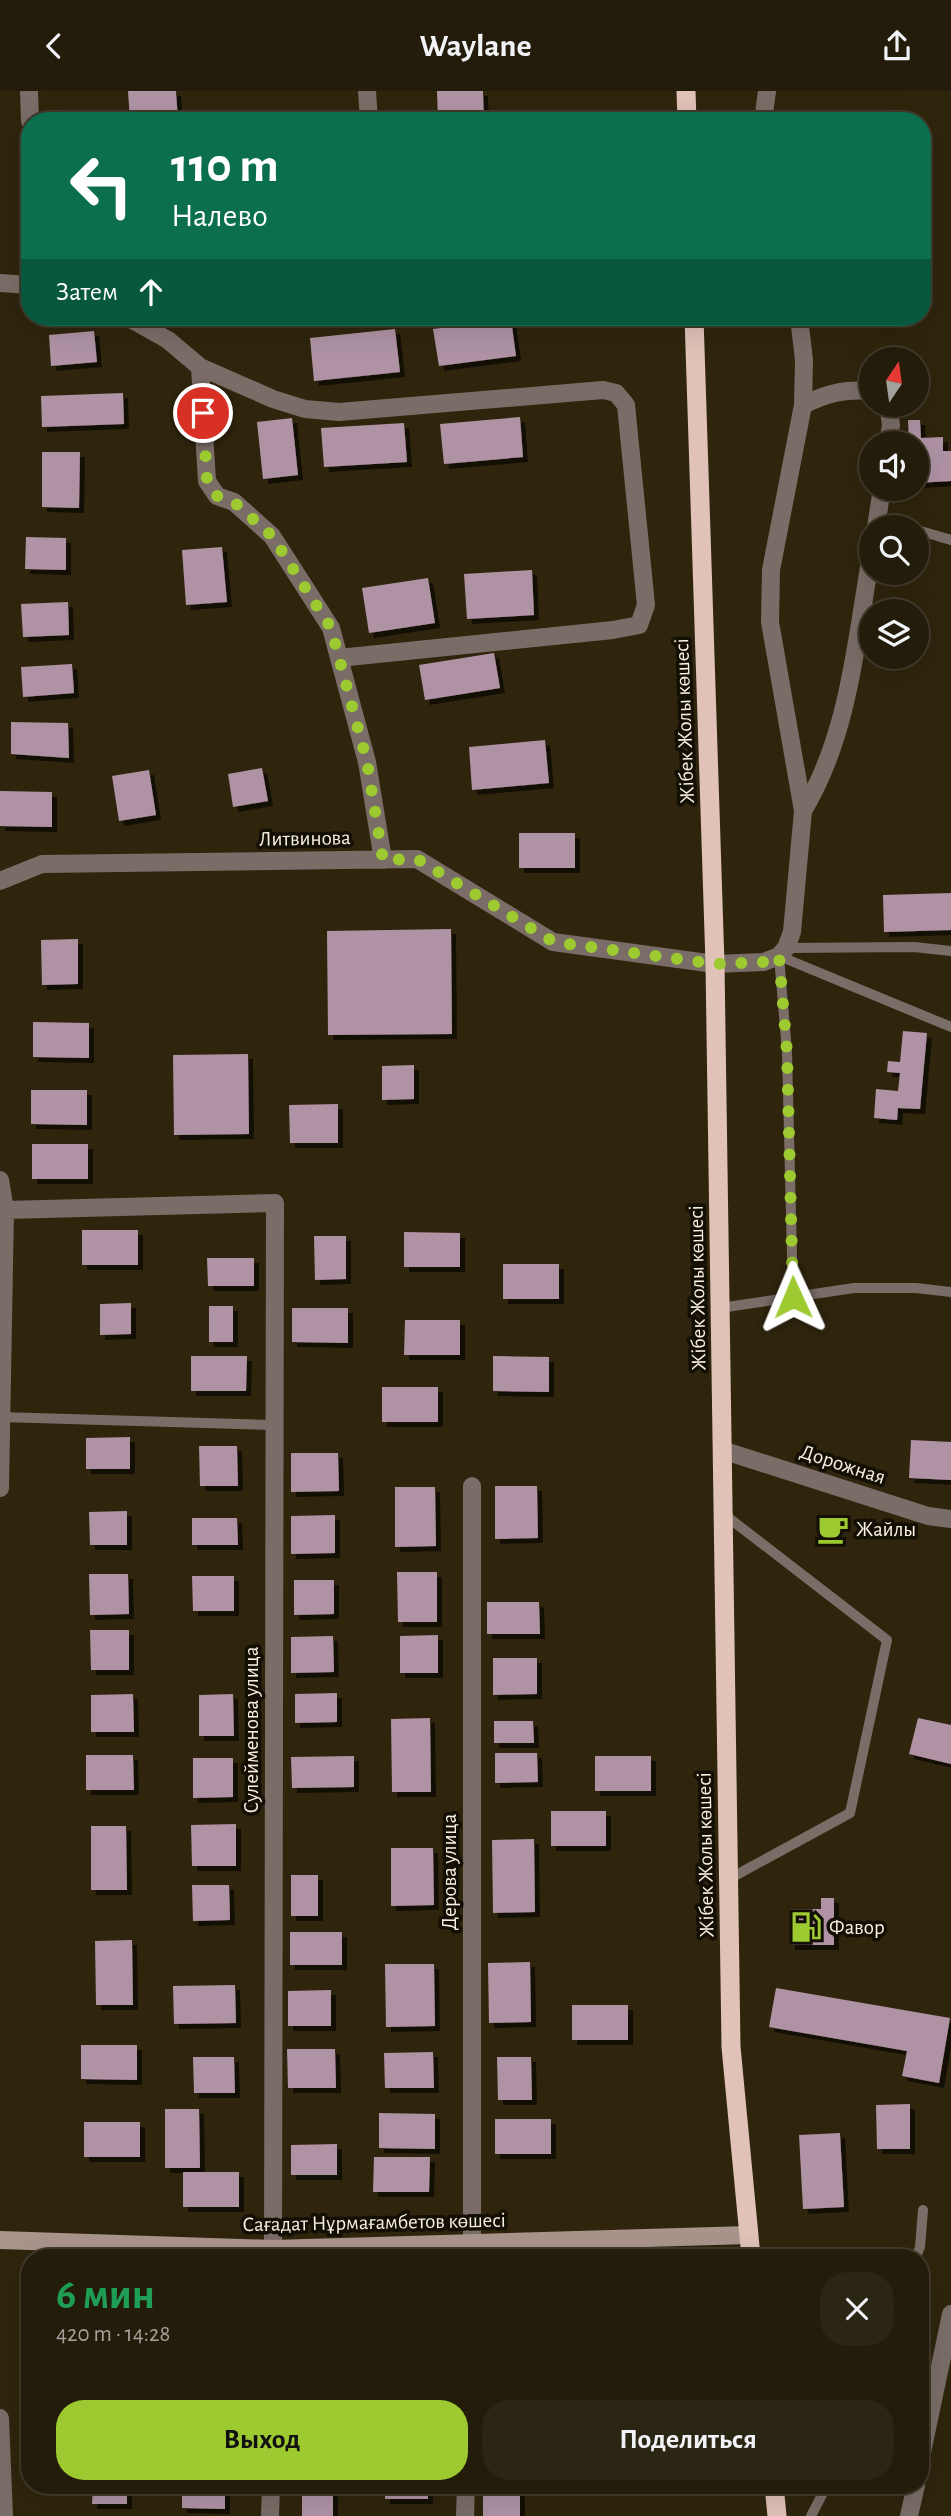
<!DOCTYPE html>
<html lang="ru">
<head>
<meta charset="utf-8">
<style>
  :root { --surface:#231c0a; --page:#2b2513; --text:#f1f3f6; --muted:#a3a19c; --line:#403a2b; --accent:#9dca30 }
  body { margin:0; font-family:"Alegreya Sans",sans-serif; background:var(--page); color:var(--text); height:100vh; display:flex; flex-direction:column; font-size:26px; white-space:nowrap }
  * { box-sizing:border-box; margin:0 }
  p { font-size:23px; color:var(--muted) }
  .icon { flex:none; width:38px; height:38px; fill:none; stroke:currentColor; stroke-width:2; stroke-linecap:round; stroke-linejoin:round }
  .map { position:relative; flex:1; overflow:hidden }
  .drawer { position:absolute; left:21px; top:2158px; width:908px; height:245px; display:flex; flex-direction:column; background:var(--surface); border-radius:28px; box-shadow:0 7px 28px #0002,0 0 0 2px var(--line) }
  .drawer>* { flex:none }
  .top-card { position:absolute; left:21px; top:21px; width:910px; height:214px; border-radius:28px; box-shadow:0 7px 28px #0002,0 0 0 2px var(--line); background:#0b6e4f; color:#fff; overflow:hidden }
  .needle { width:46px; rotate:13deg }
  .controls { position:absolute; left:859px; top:256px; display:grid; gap:14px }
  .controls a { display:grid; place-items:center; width:70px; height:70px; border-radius:50%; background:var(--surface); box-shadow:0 7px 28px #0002,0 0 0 2px var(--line); font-size:35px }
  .pin { position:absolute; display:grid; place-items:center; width:60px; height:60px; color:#fff; margin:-30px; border:4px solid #fff; border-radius:50%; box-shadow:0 2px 7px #0007 }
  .me { position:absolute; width:77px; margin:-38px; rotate:359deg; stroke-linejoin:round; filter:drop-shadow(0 0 5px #0008) }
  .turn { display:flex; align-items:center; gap:24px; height:147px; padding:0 35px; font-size:32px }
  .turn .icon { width:91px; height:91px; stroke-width:2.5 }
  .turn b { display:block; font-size:49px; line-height:60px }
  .then { display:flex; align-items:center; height:66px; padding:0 35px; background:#0003; gap:14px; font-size:26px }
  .round { display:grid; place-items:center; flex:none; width:74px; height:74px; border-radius:28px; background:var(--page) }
  .summary { display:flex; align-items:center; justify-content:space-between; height:119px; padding:0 35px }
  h1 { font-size:42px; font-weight:600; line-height:52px; color:#1e9e55 }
  .button { display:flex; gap:14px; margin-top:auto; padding:14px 35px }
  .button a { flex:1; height:80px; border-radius:28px; background:var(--accent); color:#111; font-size:28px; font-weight:600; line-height:80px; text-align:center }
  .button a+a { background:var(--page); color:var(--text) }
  header { display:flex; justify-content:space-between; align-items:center; height:91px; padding:0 35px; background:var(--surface); font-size:32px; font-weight:600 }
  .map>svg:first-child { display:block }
  .building { fill:#af93a4; filter:url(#shadow) }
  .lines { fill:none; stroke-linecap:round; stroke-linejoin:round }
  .service { stroke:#7a6d68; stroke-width:10 }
  .minor { stroke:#7a6d68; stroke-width:18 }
  .secondary { stroke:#aa958d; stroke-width:18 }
  .trunk { stroke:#e0c2b7; stroke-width:19 }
  .route { stroke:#9dca30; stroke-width:12; stroke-dasharray:0 21.6 }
  .labels { text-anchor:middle; stroke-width:7; stroke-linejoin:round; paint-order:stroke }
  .street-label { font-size:21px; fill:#f8f1e2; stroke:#130f05 }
  .poi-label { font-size:21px; fill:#f8f1e2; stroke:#130f05; text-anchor:start }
</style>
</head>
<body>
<header><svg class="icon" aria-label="back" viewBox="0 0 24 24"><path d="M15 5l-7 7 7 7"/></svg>Waylane<svg class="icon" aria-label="share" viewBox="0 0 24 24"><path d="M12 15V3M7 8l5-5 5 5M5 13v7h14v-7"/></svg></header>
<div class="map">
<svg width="951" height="2425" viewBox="0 0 951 2425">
  <defs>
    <filter id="shadow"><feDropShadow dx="5" dy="5" stdDeviation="0" flood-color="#0009"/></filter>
  </defs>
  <rect width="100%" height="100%" fill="#2f250d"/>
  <path class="building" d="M128,0h48l2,30h-48z
    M437,0h46l1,30h-46z
    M511,228l5,37 -77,10 -6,-37z
    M395,238l5,43 -86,9 -4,-43z
    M94,240l3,31 -46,4 -2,-31z
    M123,302l1,31 -82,3 -1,-31z
    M520,326l3,40 -79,7 -4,-40z
    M292,327l6,57 -35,4 -6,-57z
    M908,329h12l1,18 22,-1v14h8v30l-34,2v-40h-8z
    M404,332l3,39 -83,5 -3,-39z
    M42,361h38l-1,56 -37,-1z
    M26,446l40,1v32l-41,-1z
    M222,456l5,55 -41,3 -4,-55z
    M532,479l2,45 -67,4 -3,-45z
    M428,487l7,45 -66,10 -7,-45z
    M68,511l1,33 -46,2 -2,-33z
    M494,562l6,35 -75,12 -6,-35z
    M72,573l2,29 -51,4 -2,-30z
    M11,631l57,1 1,35 -58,-4z
    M545,649l4,43 -77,7 -3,-43z
    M262,677l6,33 -35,6 -5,-33z
    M149,679l7,45 -37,6 -7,-45z
    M0,700l52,1v35l-52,-1z
    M519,742h56v35h-56z
    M951,802v37l-67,2 -1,-37z
    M451,838l1,105 -124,1 -1,-104z
    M78,848v45l-36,1 -1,-45z
    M33,931l56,1v35l-56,-1z
    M903,940l24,2 -7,76 -22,-1 -1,12 -23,-2 2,-29 22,2 2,-18 -13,-1 1,-11 12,1z
    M248,963l1,80 -75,1 -1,-80z
    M414,974v34l-32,1v-34z
    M31,999h56v35l-56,-1z
    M338,1013v39h-48l-1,-38z
    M32,1053h56v35h-56z
    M82,1139h56v35h-56z
    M404,1141l56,1v34h-56z
    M314,1145h32v43l-31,1z
    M207,1167h47v28h-46z
    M503,1173h56v35h-56z
    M131,1212v31l-31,1v-31z
    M209,1215h24v36h-24z
    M292,1217h56v35l-56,-1z
    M405,1229h55v35h-56z
    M191,1265h56l-1,35h-55z
    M493,1265l56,1v35l-56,-1z
    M382,1296h56v35h-56z
    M130,1346v32h-44v-31z
    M911,1349l40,2v38l-42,-2z
    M199,1355h38l1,40h-38z
    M291,1362h47l1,38 -48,1z
    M495,1395h42l1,52 -43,1z
    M395,1396h40l1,59 -41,1z
    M127,1420v34h-37l-1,-33z
    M335,1424v38l-44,1v-38z
    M192,1427h45l1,27h-46z
    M397,1481h40v50h-39z
    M89,1483h39l1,40 -39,1z
    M192,1485h42v35h-41z
    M294,1489h40v34l-40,1z
    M487,1511h52l1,32h-53z
    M90,1539h39v40h-38z
    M438,1544v38h-38v-37z
    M333,1545l1,36 -43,1v-36z
    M493,1567h44v36l-44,1z
    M337,1602v29l-42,1v-29z
    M133,1603l1,38h-43v-37z
    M233,1603l1,42h-35v-41z
    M430,1627l1,74h-39l-1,-73z
    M918,1627l33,7v39l-42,-10z
    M494,1630h39l1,22h-40z
    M495,1662h42l1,29 -43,1z
    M86,1664h47l1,35h-48z
    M354,1665v31l-62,1 -1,-31z
    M595,1665h56v35h-56z
    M193,1667h40v39l-40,1z
    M551,1720h55v35h-55z
    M236,1733v42h-44l-1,-41z
    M91,1735h35l1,64h-36z
    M534,1748l1,73 -42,1 -1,-73z
    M391,1757h42l1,57 -43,1z
    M291,1784h27v41h-27z
    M192,1794h37l1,35 -37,1z
    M821,1807h13v47h-44v-36h31z
    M290,1841h52v33h-52z
    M132,1849l1,65h-37l-1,-64z
    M530,1871l1,60 -42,1 -1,-60z
    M385,1873h49l1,62 -49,1z
    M235,1894l1,38 -62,1 -1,-38z
    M776,1897l174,30 -11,65 -37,-7 5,-25 -138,-24z
    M331,1899v36h-43v-35z
    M572,1914h56v35h-56z
    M81,1954h56v35l-56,-1z
    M287,1958h48l1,39h-48z
    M433,1961l1,36h-49l-1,-35z
    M193,1966h41l1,36h-41z
    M497,1966h34l1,43h-34z
    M910,2013v45h-33l-1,-44z
    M165,2018h34l1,59h-35z
    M379,2022l56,1v35l-56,-1z
    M495,2028h56v35h-56z
    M84,2031h56v35h-56z
    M840,2042l4,74 -41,2 -4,-74z
    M337,2053v31h-46v-30z
    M374,2066h56l-1,35h-56z
    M183,2081h56v35h-56z
    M93,2394h34v19h-35z
    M182,2394h43v24l-43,-1z
    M385,2394h43v14h-43z
    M483,2394h37v31h-37z
    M333,2399v26h-31v-25z"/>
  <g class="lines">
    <path class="service" d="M876,434l24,2
      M917,439l34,10
      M786,857l128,-1 37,4
      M793,1206l-6,-245 -8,-96 172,71
      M720,1217l134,-20h62l35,4
      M0,1326l274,8
      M725,1424l162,125 -37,173 -121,66
      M916,2166l4,-10 3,-37
      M811,2425l16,-31"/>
    <path class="minor" d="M29,0l1,30
      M367,0l2,30
      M763,30l4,-30
      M0,192l30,2
      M127,226l41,23 32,27 7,114 10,15 17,6 38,34 59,92 36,134 16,98
      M200,276l73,32 32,10 34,3 264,-22 13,3 10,12 20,200 -7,20 -26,5 -274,28
      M888,313l3,21 -3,18
      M803,314c25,-12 41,-16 69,-14
      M876,436l6,-39
      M803,720c47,-78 53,-172 69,-261
      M0,790l42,-17 375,-5 136,83 162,22 49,-2 15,-6 7,-8 6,-16 11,-121 -33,-189 1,-52 32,-165 1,-45 -5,-43
      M0,1089l5,30 -5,278
      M5,1119l270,-7 -2,1054
      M722,1359l206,66 23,3
      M472,1395v771
      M0,2327l4,98
      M920,2371l31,-148
      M270,2425l1,-31
      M465,2425l1,-31
      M909,2425l7,-31"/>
    <path class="secondary" d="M0,2149l273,9 476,-14"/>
    <path class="trunk" d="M686,0l1,30
      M694,226l21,647 16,1083 20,210
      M774,2394l3,31"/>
  </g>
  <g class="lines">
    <path class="route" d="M203,322l4,68 10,15 17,6 38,34 59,92 36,134 16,98 34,-1 137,83 161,22 49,-2 15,-6 8,96 6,245"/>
  </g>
  <defs>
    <symbol id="cafe-bare" viewBox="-9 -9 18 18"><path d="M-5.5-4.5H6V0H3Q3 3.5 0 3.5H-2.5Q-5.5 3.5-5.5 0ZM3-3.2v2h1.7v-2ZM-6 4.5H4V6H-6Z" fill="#9dca30" stroke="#130f05" stroke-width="2.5" paint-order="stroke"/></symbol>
    <symbol id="fuel-bare" viewBox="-9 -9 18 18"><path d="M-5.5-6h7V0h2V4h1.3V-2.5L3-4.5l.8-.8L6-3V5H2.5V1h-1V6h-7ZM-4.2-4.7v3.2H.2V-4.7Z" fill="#9dca30" stroke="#130f05" stroke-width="2.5" paint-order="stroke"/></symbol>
  </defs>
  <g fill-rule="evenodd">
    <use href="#cafe-bare" x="811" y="1416" width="44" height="44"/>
    <use href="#fuel-bare" x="784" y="1814" width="44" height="44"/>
  </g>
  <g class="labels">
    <g class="street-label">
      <text transform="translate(684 630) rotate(-92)" y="7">Жібек Жолы көшесі</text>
      <text transform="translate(305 747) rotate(-1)" y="7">Литвинова</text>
      <text transform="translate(697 1197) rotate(-91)" y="7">Жібек Жолы көшесі</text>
      <text transform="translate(843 1373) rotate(18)" y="7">Дорожная</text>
      <text transform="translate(251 1639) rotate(-90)" y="7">Сулейменова улица</text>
      <text transform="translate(705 1764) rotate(-91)" y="7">Жібек Жолы көшесі</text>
      <text transform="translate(449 1781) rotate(-90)" y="7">Дерова улица</text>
      <text transform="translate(374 2131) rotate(-1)" y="7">Сағадат Нұрмағамбетов көшесі</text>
    </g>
    <g class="poi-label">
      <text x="856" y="1445">Жайлы</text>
      <text x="829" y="1843">Фавор</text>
    </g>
  </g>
</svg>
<div class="controls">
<a><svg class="needle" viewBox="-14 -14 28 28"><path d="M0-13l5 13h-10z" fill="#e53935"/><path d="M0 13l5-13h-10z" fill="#a3a19c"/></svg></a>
<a><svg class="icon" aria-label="sound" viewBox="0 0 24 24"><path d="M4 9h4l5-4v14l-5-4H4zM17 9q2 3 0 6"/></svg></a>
<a><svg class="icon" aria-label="search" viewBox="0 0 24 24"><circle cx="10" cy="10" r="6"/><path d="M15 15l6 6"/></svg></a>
<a><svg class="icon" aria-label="layers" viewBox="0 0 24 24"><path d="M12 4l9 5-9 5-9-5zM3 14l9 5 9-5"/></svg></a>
</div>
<div class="pin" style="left:203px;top:322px;background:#d93025"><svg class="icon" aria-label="arrive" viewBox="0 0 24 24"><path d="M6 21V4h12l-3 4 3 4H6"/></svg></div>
<svg class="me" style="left:793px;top:1206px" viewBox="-20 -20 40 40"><path d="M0-17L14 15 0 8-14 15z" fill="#9dca30" stroke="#fff" stroke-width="4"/></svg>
<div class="top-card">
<div class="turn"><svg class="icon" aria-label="left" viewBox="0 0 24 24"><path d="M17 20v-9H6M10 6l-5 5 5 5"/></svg><div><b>110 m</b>Налево</div></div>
<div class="then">Затем<svg class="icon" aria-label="ahead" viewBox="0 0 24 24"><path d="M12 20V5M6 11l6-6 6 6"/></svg></div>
</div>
<section class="drawer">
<div class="summary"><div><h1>6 мин</h1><p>420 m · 14:28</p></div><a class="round"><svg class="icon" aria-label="close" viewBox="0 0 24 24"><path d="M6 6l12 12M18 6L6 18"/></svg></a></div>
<div class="button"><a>Выход</a><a>Поделиться</a></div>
</section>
</div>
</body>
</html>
